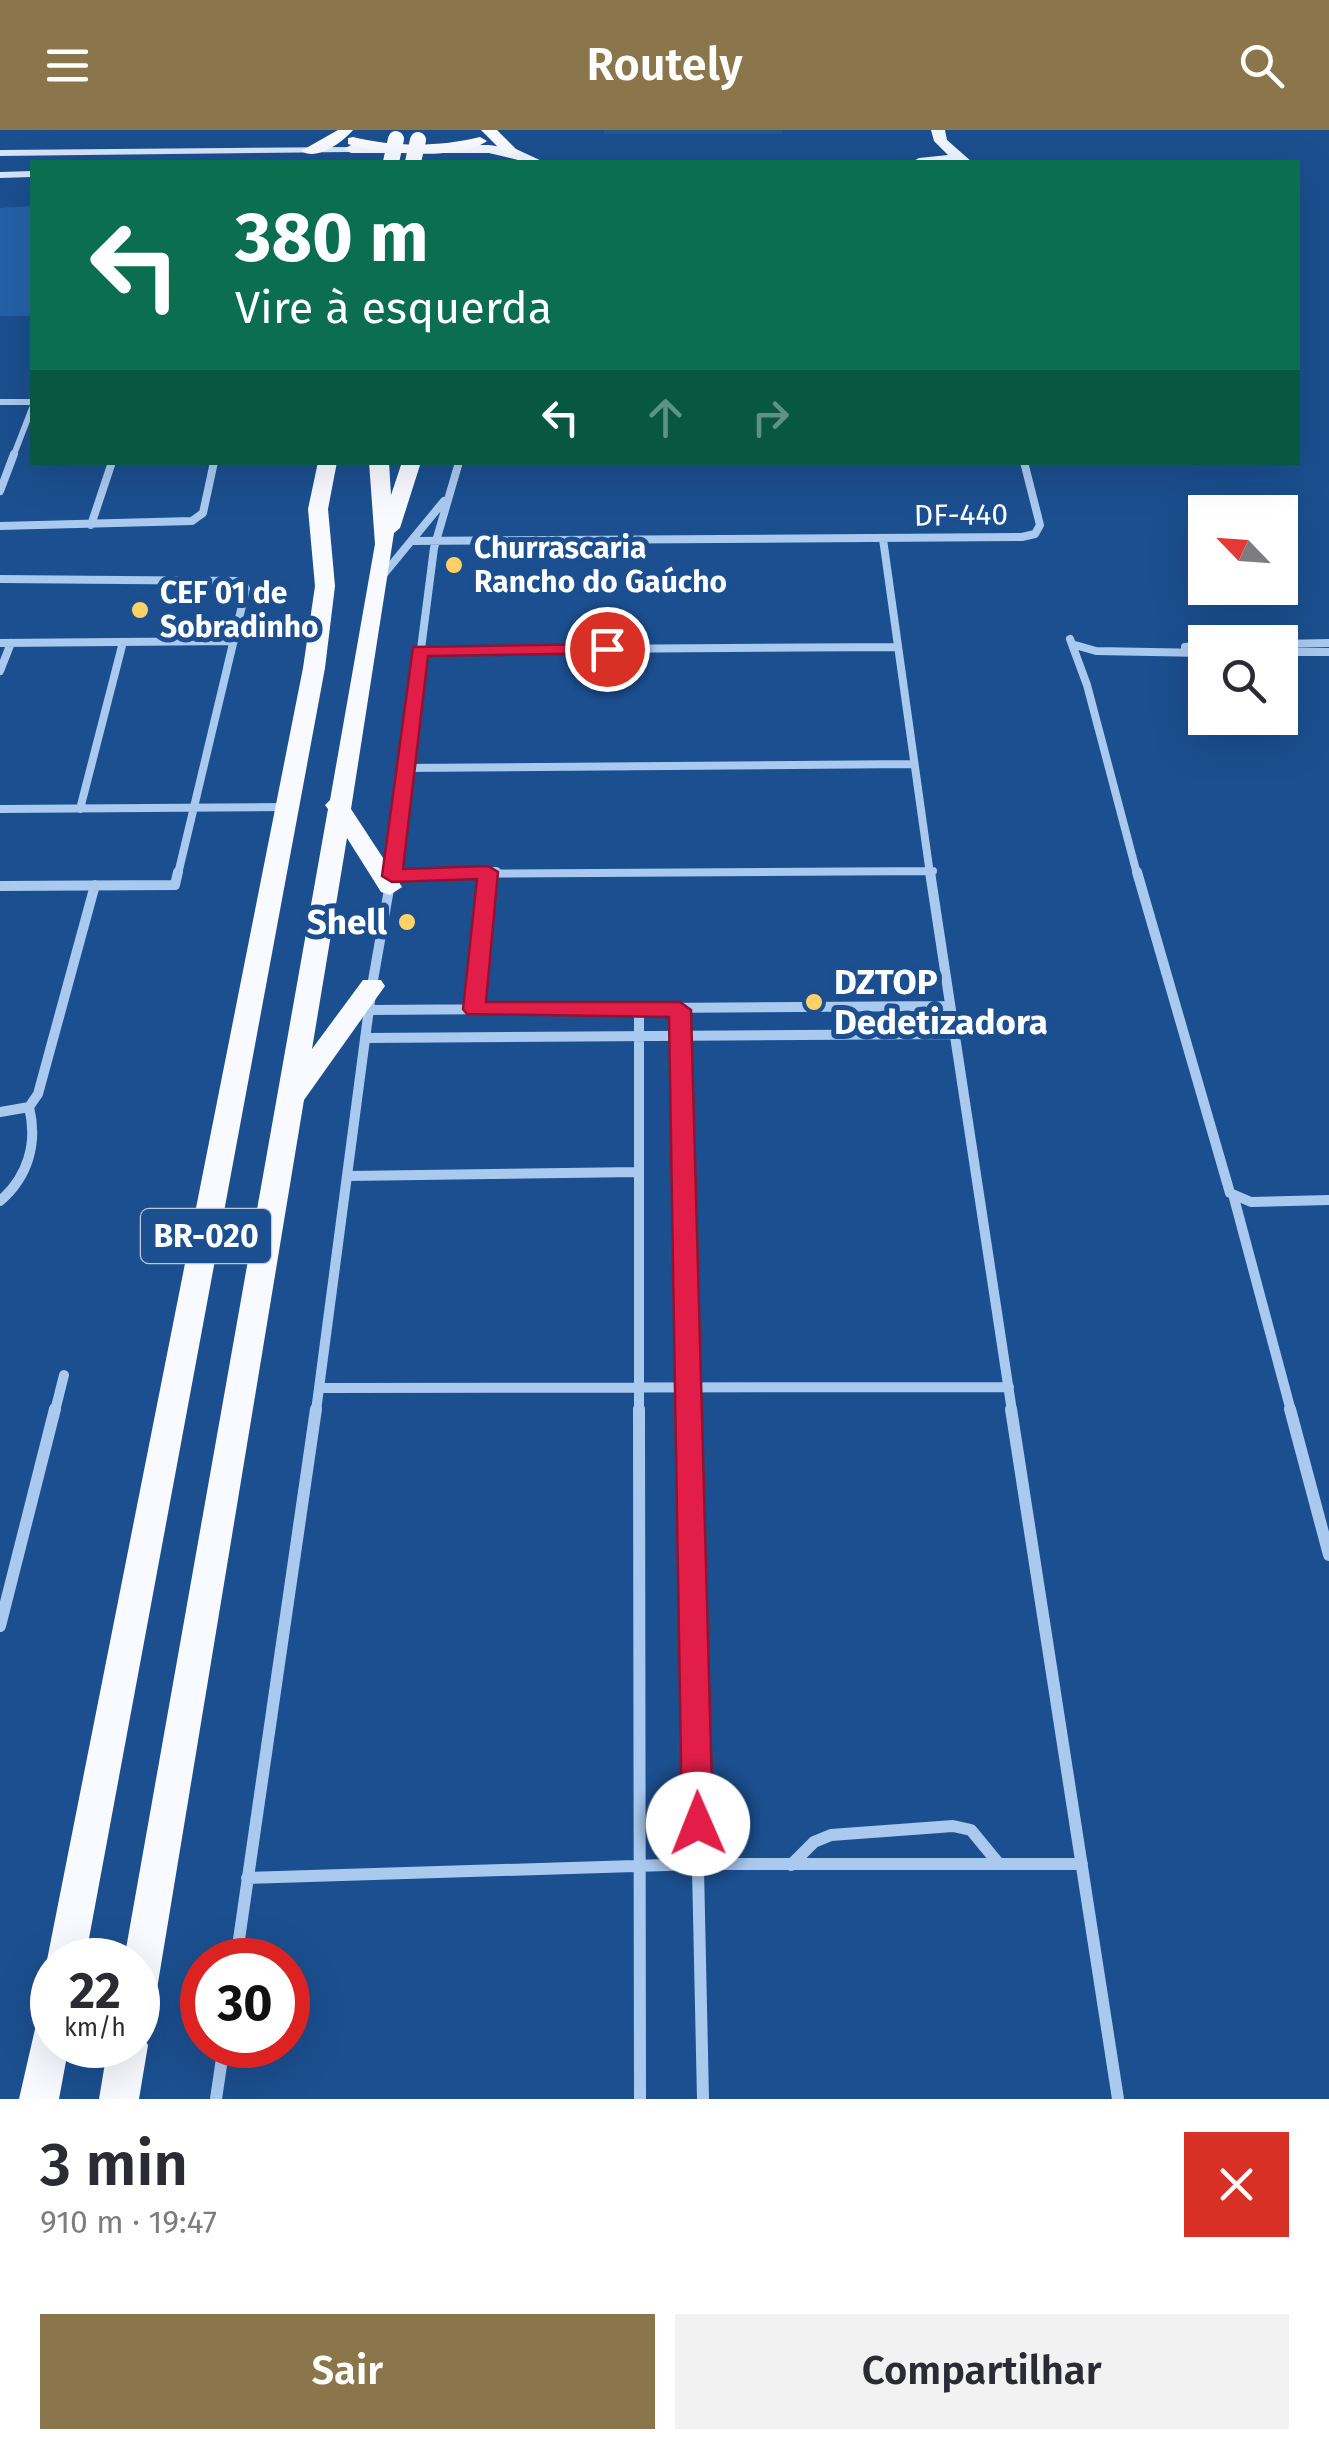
<!DOCTYPE html>
<html lang="pt">
<head>
<meta charset="utf-8">
<style>
  :root { --surface:#fff; --page:#f2f2f3; --text:#2b2b33; --muted:#7c7c81; --accent:#8a764a }
  body { margin:0; font-family:"Fira Sans",sans-serif; background:var(--page); color:var(--text); height:100vh; display:flex; flex-direction:column; font-size:38px; white-space:nowrap }
  * { box-sizing:border-box; margin:0 }
  p { font-size:32px; color:var(--muted) }
  .icon { flex:none; width:55px; height:55px; fill:none; stroke:currentColor; stroke-width:2; stroke-linecap:round; stroke-linejoin:round }
  .map { position:relative; height:1969px; overflow:hidden }
  .drawer { display:flex; flex-direction:column; background:var(--surface); flex:1 }
  .drawer>* { flex:none }
  .top-card { position:absolute; left:30px; top:30px; width:1270px; height:305px; border-radius:0px; box-shadow:0 10px 40px #0002; background:#0b6e4f; color:#fff; overflow:hidden }
  .needle { width:65px; rotate:295deg }
  .buttons { position:absolute; left:1188px; top:365px; display:grid; gap:20px }
  .buttons a { display:grid; place-items:center; width:110px; height:110px; border-radius:0px; background:var(--surface); box-shadow:0 10px 40px #0002; font-size:50px }
  .speed { position:absolute; left:30px; top:1808px; display:flex; gap:20px; font-size:50px; font-weight:700; text-align:center }
  .speed>* { display:grid; place-content:center; width:130px; height:130px; border-radius:50%; background:var(--surface); box-shadow:0 10px 40px #0002; line-height:1 }
  .speed small { font-size:25px; font-weight:400 }
  .speed .limit { border:15px solid #d22; background:#fff; color:#111 }
  .pin { position:absolute; display:grid; place-items:center; width:85px; height:85px; color:#fff; margin:-42px; border:5px solid #fff; border-radius:50%; box-shadow:0 2px 10px #0007 }
  .me { position:absolute; width:110px; margin:-55px; rotate:359deg; stroke-linejoin:round; filter:drop-shadow(0 0 8px #0008) }
  .turn { display:flex; align-items:center; gap:35px; height:210px; padding:0 40px; font-size:45px }
  .turn .icon { width:130px; height:130px; stroke-width:2.5 }
  .turn b { display:block; font-size:70px; line-height:85px }
  .lanes { display:flex; align-items:center; height:95px; padding:0 40px; background:#0003; justify-content:center; gap:50px; direction:ltr }
  .lanes .off { opacity:.35 }
  .round { display:grid; place-items:center; flex:none; width:105px; height:105px; border-radius:0px; background:var(--page) }
  .head { display:flex; align-items:center; justify-content:space-between; height:170px; padding:0 40px }
  h1 { font-size:60px; font-weight:600; line-height:75px }
  .action { display:flex; gap:20px; margin-top:auto; padding:20px 40px }
  .action a { flex:1; height:115px; border-radius:0px; background:var(--accent); color:#fff; font-size:40px; font-weight:600; line-height:115px; text-align:center }
  .action a+a { background:var(--page); color:var(--text) }
  header { display:flex; justify-content:space-between; align-items:center; height:130px; padding:0 40px; background:var(--accent); color:#fff; font-size:45px; font-weight:600 }
  .map>svg:first-child { display:block }
  .green { fill:#2461a8 }
  .lines { fill:none; stroke-linecap:round; stroke-linejoin:round }
  .minor-far3 { stroke:#a9c9ee; stroke-width:6 }
  .minor-far2 { stroke:#a9c9ee; stroke-width:8 }
  .minor-far1 { stroke:#a9c9ee; stroke-width:10 }
  .minor { stroke:#a9c9ee; stroke-width:12 }
  .secondary { fill:#d6e6fa; fill-rule:evenodd }
  .primary { fill:#f0f6ff; fill-rule:evenodd }
  .trunk { fill:#f8faff; fill-rule:evenodd }
  .trunk-bridge { stroke:#f8faff; stroke-width:16 }
  .wall { fill:#245895 }
  .route { fill:#e11d48; stroke:#92132f; stroke-width:2.5 }
  .poi-dot { fill:#ffd166; stroke:#1b4f8f; stroke-width:4 }
  .labels { text-anchor:middle; stroke-width:10; stroke-linejoin:round; paint-order:stroke }
  .far-street-label { font-size:30px; fill:#fff; stroke:#1b4f8f }
  .far-poi-label { font-size:30px; font-weight:bold; fill:#fff; stroke:#1b4f8f; text-anchor:start }
  .shield { fill:#1b4f8f; stroke:#bbcadd; stroke-width:2.5 }
  .shield-label { font-size:32px; font-weight:bold; fill:#fff }
  .poi-label { font-size:35px; font-weight:bold; fill:#fff; stroke:#1b4f8f; text-anchor:end }
</style>
</head>
<body>
<header><svg class="icon" aria-label="menu" viewBox="0 0 24 24"><path d="M4 6h16M4 12h16M4 18h16"/></svg>Routely<svg class="icon" aria-label="search" viewBox="0 0 24 24"><circle cx="10" cy="10" r="6"/><path d="M15 15l6 6"/></svg></header>
<div class="map">
<svg width="1329" height="1969" viewBox="0 0 1329 1969">
  <rect width="100%" height="100%" fill="#1b4f8f"/>
  <path class="green" d="M32,76v110h-32v-108z"/>
  <g class="lines">
    <path class="minor-far3" d="M0,272h32
      M13,327l19,-49"/>
    <path class="minor-far2" d="M0,361l14,-37
      M91,395l21,-63
      M0,396l192,-5 11,-8 11,-51
      M883,409l47,335
      M412,411l610,-4 13,-3 5,-9 -16,-63
      M0,449l242,2 4,8 -68,285
      M379,450l65,-79
      M1070,509l17,46 50,189
      M0,513l234,-2
      M1280,514l49,-1
      M1075,515l21,6 109,2
      M1185,517l20,-2
      M419,520l477,-3
      M1280,522h49
      M0,541l11,-28
      M404,638l510,-4
      M0,679l286,-2
      M80,679l43,-167
      M392,744l42,-326 25,-86
      M413,744l520,-3"/>
    <path class="minor-far1" d="M930,742l82,539
      M1137,742l93,321 21,9 78,-2
      M392,745l104,-3
      M0,756l175,-1 3,-13
      M474,879l14,-137
      M639,879v402
      M680,879l8,402
      M369,880l580,-4
      M365,908l590,-4
      M29,977l9,-13 57,-209
      M0,982l29,-5
      M348,1046l291,-4
      M1234,1068l57,213
      M0,1071c28,-24 38,-58 29,-94
      M319,1258l690,-1
      M55,1281l9,-36
      M316,1281l56,-425 20,-114"/>
    <path class="minor" d="M639,1279l1,690
      M688,1279l15,690
      M1011,1279l107,690
      M1290,1279l39,146
      M0,1496l55,-217
      M791,1735l23,-23 17,-7 122,-9 18,4 28,34
      M247,1748l451,-14h384
      M236,1830l80,-551
      M216,1969l8,-54"/>
    <path class="secondary" d="M355,17l1,2 -5,3 -351,4v-6z
      M32,41v6l-32,1v-6z"/>
    <path class="primary" d="M931,0h14l2,10 25,22h-60l7,-4 29,-3 -14,-14z
      M489,15l27,4 28,13h-18l-37,-9h-138l-7,-4 7,-4z"/>
    <path class="trunk" d="M338,0h15c-11,13 -36,31 -52,21z
      M481,0h16l22,22 -13,3z
      M353,7c40,10 87,10 127,0l7,4c-28,20 -107,13 -139,3v-6z
      M318,332h19l-9,47 7,77 -10,82 -240,1292h-33v13l-5,-13 256,-1292 12,-82 -7,-77z
      M369,332h20l2,33 11,-33h19l-21,66 -6,5 -43,276 51,78 -12,8 -9,-3 -34,-54 -35,211 51,-69h18l4,6 -81,114 -147,889 -5,14 -14,5v-48h-14l204,-1151 -3,-4 5,-5 45,-256z
      M52,1880v35h17l-10,54h-40l19,-83z
      M138,1899l10,16 -9,54h-40l9,-54h30z"/>
    <path class="trunk-bridge" d="M391,32l5,-23
      M413,32l5,-22"/>
  </g>
  <path class="wall" d="M604,0h179l-1,4h-178z"/>
  <path class="route" d="M607,514l9,5 -3,4 -185,3 -25,213 85,-3 10,6 -12,130h194l11,8 22,814 -5,11 -10,4 -11,-4 -5,-11 -13,-807 -202,-3 -4,-5 14,-130 -85,3 -10,-6 31,-229z"/>
  <g class="poi-dot">
    <circle cx="454" cy="435" r="10"/>
    <circle cx="140" cy="480" r="10"/>
    <circle cx="407" cy="792" r="10"/>
    <circle cx="814" cy="872" r="10"/>
  </g>
  <g class="labels">
    <g class="far-street-label">
      <text transform="translate(961 385) rotate(-1)" y="10">DF-440</text>
    </g>
    <g class="far-poi-label">
      <text x="474" y="428">Churrascaria<tspan x="474" dy="34">Rancho do Gaúcho</tspan></text>
      <text x="160" y="473">CEF 01 de<tspan x="160" dy="34">Sobradinho</tspan></text>
    </g>
    <rect class="shield" x="141" y="1079" width="130" height="54" rx="8"/>
    <g class="shield-label">
      <text x="206" y="1117">BR-020</text>
    </g>
    <g class="poi-label">
      <text x="387" y="804">Shell</text>
      <text x="834" y="864" text-anchor="start">DZTOP<tspan x="834" dy="40">Dedetizadora</tspan></text>
    </g>
  </g>
</svg>
<div class="buttons">
<a><svg class="needle" viewBox="-14 -14 28 28"><path d="M0-13l5 13h-10z" fill="#e53935"/><path d="M0 13l5-13h-10z" fill="#7c7c81"/></svg></a>
<a><svg class="icon" aria-label="search" viewBox="0 0 24 24"><circle cx="10" cy="10" r="6"/><path d="M15 15l6 6"/></svg></a>
</div>
<div class="speed"><div>22<small>km/h</small></div><div class="limit">30</div></div>
<div class="pin" style="left:607px;top:519px;background:#d93025"><svg class="icon" aria-label="arrive" viewBox="0 0 24 24"><path d="M6 21V4h12l-3 4 3 4H6"/></svg></div>
<svg class="me" style="left:698px;top:1694px" viewBox="-20 -20 40 40"><circle r="19" fill="#fff"/><path d="M0-13L10 11 0 6-10 11z" fill="#e11d48"/></svg>
<div class="top-card">
<div class="turn"><svg class="icon" aria-label="left" viewBox="0 0 24 24"><path d="M17 20v-9H6M10 6l-5 5 5 5"/></svg><div><b>380 m</b>Vire à esquerda</div></div>
<div class="lanes"><svg class="icon" aria-label="left" viewBox="0 0 24 24"><path d="M17 20v-9H6M10 6l-5 5 5 5"/></svg><svg class="icon off" aria-label="ahead" viewBox="0 0 24 24"><path d="M12 20V5M6 11l6-6 6 6"/></svg><svg class="icon off" aria-label="right" viewBox="0 0 24 24"><path d="M7 20v-9h11M14 6l5 5-5 5"/></svg></div>
</div>
</div>
<section class="drawer">
<div class="head"><div><h1>3 min</h1><p>910 m · 19:47</p></div><a class="round" style="background:#d93025;color:#fff"><svg class="icon" aria-label="close" viewBox="0 0 24 24"><path d="M6 6l12 12M18 6L6 18"/></svg></a></div>
<div class="action"><a>Sair</a><a>Compartilhar</a></div>
</section>
</body>
</html>
